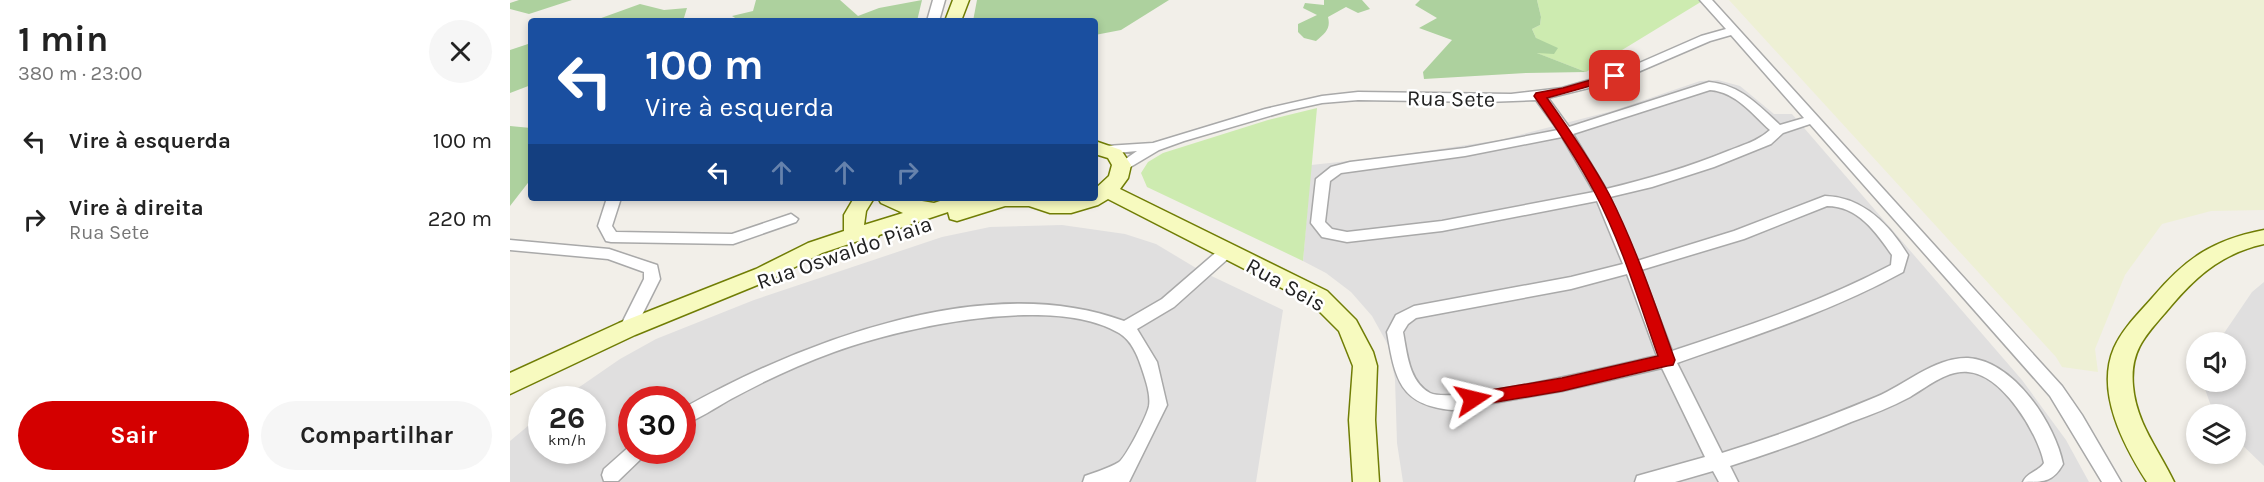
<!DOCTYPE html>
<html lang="pt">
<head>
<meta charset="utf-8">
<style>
  :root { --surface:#fff; --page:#f6f6f6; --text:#222; --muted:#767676; --accent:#d40000 }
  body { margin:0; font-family:Karla,sans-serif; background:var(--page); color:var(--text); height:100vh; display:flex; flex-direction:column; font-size:22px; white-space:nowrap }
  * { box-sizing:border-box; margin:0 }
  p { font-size:20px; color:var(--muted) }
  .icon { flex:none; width:33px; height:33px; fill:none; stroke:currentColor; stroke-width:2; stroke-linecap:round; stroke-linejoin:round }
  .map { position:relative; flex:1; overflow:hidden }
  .panel { display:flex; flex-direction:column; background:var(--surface); width:510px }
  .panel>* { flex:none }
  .top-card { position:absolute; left:18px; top:18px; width:570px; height:183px; border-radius:6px; box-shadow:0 3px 9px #0003; background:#1a4fa0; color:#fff; overflow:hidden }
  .tools { position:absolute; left:1676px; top:332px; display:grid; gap:12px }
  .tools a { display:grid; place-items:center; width:60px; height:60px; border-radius:50%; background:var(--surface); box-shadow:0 3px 9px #0003; font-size:30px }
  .speed { position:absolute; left:18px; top:386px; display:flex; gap:12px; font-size:30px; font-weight:700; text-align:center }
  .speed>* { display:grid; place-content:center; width:78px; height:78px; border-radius:50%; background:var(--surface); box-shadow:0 3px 9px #0003; line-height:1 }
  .speed small { font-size:15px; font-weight:400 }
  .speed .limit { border:9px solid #d22; background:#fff; color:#111 }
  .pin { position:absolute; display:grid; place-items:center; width:51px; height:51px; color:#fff; margin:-26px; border-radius:12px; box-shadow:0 3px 9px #0006 }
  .me { position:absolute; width:66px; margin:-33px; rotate:80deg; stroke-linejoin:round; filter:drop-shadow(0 0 4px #0008) }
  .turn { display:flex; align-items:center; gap:21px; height:126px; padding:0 18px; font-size:27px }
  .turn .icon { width:78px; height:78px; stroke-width:2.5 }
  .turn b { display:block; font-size:42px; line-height:51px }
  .lanes { display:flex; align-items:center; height:57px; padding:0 18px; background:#0003; justify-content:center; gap:30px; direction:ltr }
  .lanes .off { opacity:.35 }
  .round { display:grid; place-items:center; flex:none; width:63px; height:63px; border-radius:32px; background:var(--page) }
  .overview { display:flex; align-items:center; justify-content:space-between; height:102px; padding:0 18px }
  h1 { font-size:36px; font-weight:700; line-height:45px }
  .action { display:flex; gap:12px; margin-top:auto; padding:12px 18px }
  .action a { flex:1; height:69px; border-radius:36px; background:var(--accent); color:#fff; font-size:24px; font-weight:700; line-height:69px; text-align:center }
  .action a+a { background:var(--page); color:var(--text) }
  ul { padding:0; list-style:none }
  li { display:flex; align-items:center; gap:18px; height:78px; padding:0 18px }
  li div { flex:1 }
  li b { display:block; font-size:22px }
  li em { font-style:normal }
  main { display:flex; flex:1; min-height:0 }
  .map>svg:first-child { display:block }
  .residential { fill:#e0dfdf; fill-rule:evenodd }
  .farmland { fill:#eef0d5 }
  .grass { fill:#cdebb0 }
  .forest { fill:#add19e }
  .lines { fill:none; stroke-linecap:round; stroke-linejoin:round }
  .street-casing { stroke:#a9a9a9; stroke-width:3 }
  .secondary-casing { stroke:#707d05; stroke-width:3 }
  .street { fill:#fff; fill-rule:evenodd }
  .secondary { fill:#f7fabf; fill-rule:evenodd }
  .route { fill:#d40000; stroke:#8a0000; stroke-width:1.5 }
  .labels { text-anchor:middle; stroke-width:5; stroke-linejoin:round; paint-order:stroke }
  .street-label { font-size:22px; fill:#222; stroke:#fff }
</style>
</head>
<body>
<main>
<section class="panel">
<div class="overview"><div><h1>1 min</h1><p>380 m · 23:00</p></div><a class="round"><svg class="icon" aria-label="close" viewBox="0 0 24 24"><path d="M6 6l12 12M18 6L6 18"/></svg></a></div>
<ul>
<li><svg class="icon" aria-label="left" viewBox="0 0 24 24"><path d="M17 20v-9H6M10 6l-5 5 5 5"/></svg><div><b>Vire à esquerda</b></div><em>100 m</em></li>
<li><svg class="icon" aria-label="right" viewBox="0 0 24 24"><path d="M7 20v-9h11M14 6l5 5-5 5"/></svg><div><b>Vire à direita</b><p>Rua Sete</p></div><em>220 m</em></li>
</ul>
<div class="action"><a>Sair</a><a>Compartilhar</a></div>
</section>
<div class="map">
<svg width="1754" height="482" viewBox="0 0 1754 482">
  <rect width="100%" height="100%" fill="#f2efe9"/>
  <path class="residential" d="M1208,80l22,6 34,28h18l230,266 44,60 23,42h-686l-6,-39 -2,-64 -7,-34 -16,-29 -21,-24 -25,-19 -23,-12 8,-96 75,-8 114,-17 112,-29 88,-30z
    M552,225l63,9 31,10 45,27 82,39 -27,172h-746v-41l31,-26 1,35h50v-51h-30l58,-40 36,-20 98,-39 188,-63 48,-10zM122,399h50v51h-50z
    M1754,282v184l-29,-28v-24h-21l-12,-33h33v-39h-17l34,-50z"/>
  <path class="farmland" d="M1219,0h535v210l-53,1 -49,13 -37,51 -30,74 3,23 -36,-5 -6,-10z"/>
  <path class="grass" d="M1027,0h167l-118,72 -52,-20 2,-14 -4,-9 8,-4 1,-8z
    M807,108l-14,153 -156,-74 -6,-14 7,-11 15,-9 105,-33z"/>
  <path class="forest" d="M9,0h53l-43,14 -19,-5v-6z
    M246,0h84l18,16 21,-8 43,-8 -5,21h-177l-8,-5 21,-5z
    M467,0h192l-48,30 -26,5v-14h-122z
    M814,0h38l8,9 -12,4 -12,-6 -18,10c3,12 -3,16 -12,24l-12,-3 -6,-6v-8l19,-9 -14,-7 2,-5 19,2z
    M910,0h117l4,17 -1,8 -8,4 4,9 22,10 -4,6 -17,-1 49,19 -60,1 -102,6 -1,-7 29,-32 -33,-12 18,-10 -22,-13z
    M130,4l24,6 23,-2 -4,13h-90z
    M21,43v42l-21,8v-43z
    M0,126l21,2v51l-21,27z"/>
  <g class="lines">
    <defs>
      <path id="street" d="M423,0h12l-6,21h-12z
        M1190,0h12l350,386 20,29 39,67h-19l-52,-86 -240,-272 -27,9 -12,11 -57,23 -62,20 -42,10 27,64 97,-30 91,-35c38,1 64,28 83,59l-5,17c-71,39 -149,64 -226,91l45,90c52,-16 104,-35 154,-56 29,-12 59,-40 92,-39 46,3 87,66 95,106 -10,18 -19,18 -40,18 4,-10 15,-10 21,-19 -6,-30 -42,-89 -76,-91 -21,-2 -41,15 -58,25 -19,10 -39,18 -59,25 -40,17 -80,31 -121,44l8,16h-19l-6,-11 -38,11h-40l2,-6 7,-2 61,-17 -43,-89 -100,23 -110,19c-53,-5 -57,-32 -65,-78l9,-17 18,-9 157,-29 52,-13 -26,-63 -155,30 -95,11 -25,-5 -11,-14 5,-44 15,-12 19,-5 115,-14 93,-18 -22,-30 -50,2 -128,-2 -36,3 -32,7 -106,31 -25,9 -37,22 -5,-1 -2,-3 2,-3 20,-14 -31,3 -7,-4 7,-4 47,-3 112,-34 57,-13 36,-4 153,2 51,-6 59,-17 80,-35 25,-7zM1221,35l73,83 -24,7c-22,-20 -39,-40 -71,-43l-140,45 -21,-29 69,-17 93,-40zM1200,90c26,2 42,24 60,40 -12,11 -27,15 -42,21 -39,16 -80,28 -122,38l-33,-55zM1052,137l32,55 -152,29 -95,11 -15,-3 -7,-7 5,-41 11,-8 124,-17zM1317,206c31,0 49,26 65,49l-1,10c-70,37 -144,61 -219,86l-31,-81 103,-31zM1117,274l30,82c-36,8 -201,49 -227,37 -21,-11 -23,-40 -27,-61l5,-8 8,-6 155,-29z
        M97,198h14l-9,28 4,6 116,2 59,-20 7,5 -2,3 -63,22 -122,-2 -5,-1 -8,-15z
        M0,240l99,9 48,16 3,14 -27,54 -6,2 -6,-2 -2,-4 25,-50v-7l-36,-13 -98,-9z
        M716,247l8,5 -3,4 -57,51 -37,22 20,33 10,43 -38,77h-46l2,-6c11,-4 24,-8 34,-14 7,-5 28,-46 30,-56 2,-12 -4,-28 -8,-40 -4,-12 -10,-26 -22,-33 -66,-39 -216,-6 -285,19 -36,13 -70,29 -103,47 -16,9 -32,20 -49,26v-16c121,-68 305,-139 442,-88l38,-22 59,-51z
        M121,445l1,5h15l-2,5 -27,26h-14l-2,-6 2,-6z"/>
      <path id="secondary" d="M443,0h16l-8,21h-16z
        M585,141l26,9 10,15 -3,13 -8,11 207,102 29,29 17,32 4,14 -2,54 4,62h-26l-4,-62 4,-54 -14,-35 -28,-28 -203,-104 -10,6 -27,8h-21l-21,-7h-24l-48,15 -7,-2 -2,-7 -69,23 -3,6 -7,2 -11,-2 -36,12 -50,26 -137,56 -125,59v-21l109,-50 137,-54 52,-26 36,-12v-16l10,-17h20l-8,13 -2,14 39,-12 -22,-10 -3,-5h26l30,5 15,-5h32l-2,3 9,-3h107v-9l14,-13 3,-11 -4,-7 -13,-4z
        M1754,230v14c-45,10 -71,35 -99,69 -21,24 -35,39 -32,73 3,37 26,64 41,96h-27c-23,-36 -52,-90 -33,-134 9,-20 25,-35 39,-51 33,-39 60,-57 111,-67z"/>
    </defs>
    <use href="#street" class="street-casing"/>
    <use href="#secondary" class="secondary-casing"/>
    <use href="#street" class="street"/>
    <use href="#secondary" class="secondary"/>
  </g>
  <path class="route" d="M1105,73l4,1v4l-72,20c22,31 44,63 62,96 27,53 46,111 66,166l-2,5 -6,1 -105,25 -89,15 -5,-2 -3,-5 3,-4 5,-2 89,-15 96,-22c-19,-54 -36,-112 -63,-163 -18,-34 -39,-66 -61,-97l2,-3 27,-5z"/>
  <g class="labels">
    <g class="street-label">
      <text transform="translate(941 98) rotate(1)" y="8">Rua Sete</text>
      <text transform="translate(334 252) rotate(-19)" y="8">Rua Oswaldo Piaia</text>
      <text transform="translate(776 284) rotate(29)" y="8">Rua Seis</text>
    </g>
  </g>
</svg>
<div class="tools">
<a><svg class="icon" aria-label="sound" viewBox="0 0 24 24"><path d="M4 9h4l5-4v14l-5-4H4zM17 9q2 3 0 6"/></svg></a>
<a><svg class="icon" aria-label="layers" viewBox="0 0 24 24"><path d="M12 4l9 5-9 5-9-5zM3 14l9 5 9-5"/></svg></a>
</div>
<div class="speed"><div>26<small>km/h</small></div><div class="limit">30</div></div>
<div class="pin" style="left:1105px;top:76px;background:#d93025"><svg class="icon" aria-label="arrive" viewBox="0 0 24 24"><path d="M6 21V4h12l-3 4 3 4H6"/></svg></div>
<svg class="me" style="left:963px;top:399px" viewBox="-20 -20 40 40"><path d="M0-17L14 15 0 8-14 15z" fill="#d40000" stroke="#fff" stroke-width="4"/></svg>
<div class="top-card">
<div class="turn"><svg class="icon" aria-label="left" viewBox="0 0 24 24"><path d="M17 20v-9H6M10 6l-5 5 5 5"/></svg><div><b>100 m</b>Vire à esquerda</div></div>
<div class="lanes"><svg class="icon" aria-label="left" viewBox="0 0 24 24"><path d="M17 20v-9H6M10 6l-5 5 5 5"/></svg><svg class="icon off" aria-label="ahead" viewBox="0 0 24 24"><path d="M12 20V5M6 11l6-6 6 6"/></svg><svg class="icon off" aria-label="ahead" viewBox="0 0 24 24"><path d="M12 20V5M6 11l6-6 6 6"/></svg><svg class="icon off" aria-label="right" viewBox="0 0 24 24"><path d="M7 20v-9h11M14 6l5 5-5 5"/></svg></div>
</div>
</div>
</main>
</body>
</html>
